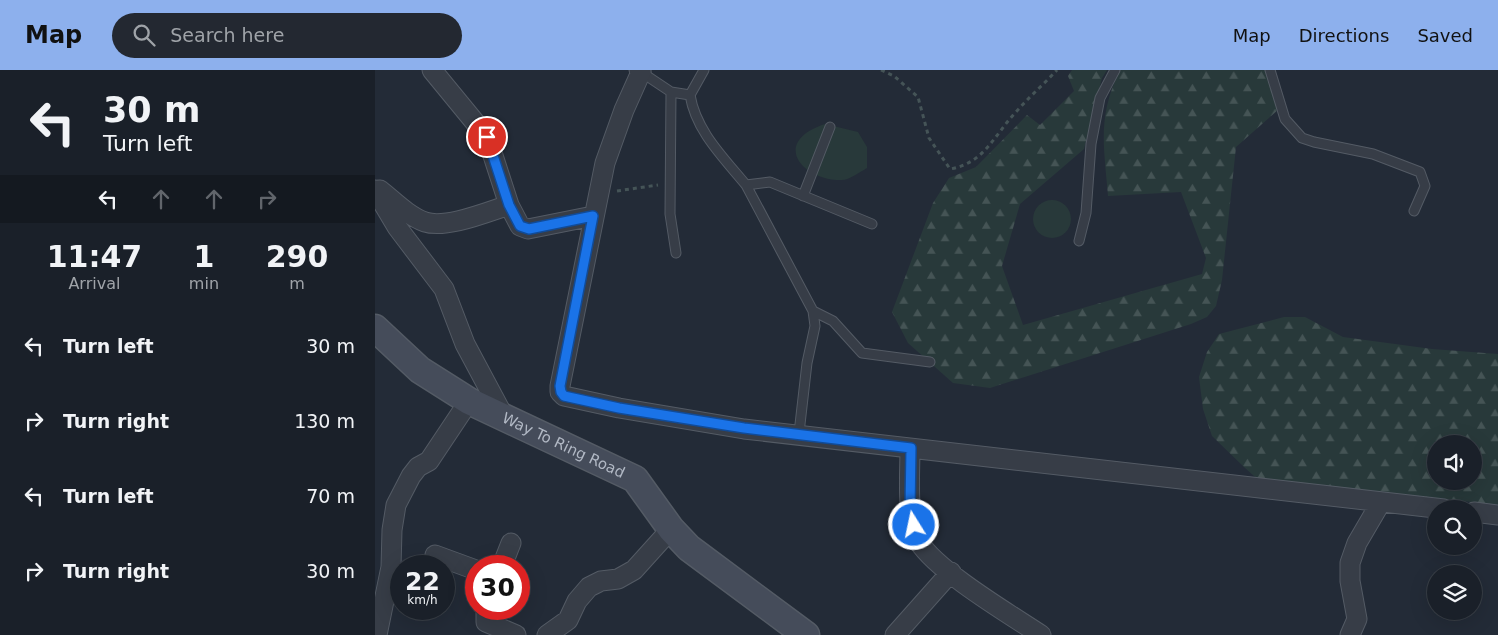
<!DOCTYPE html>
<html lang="en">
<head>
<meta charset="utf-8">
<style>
  :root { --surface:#1a2029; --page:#232831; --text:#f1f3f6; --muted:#9fa3a8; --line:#383e46; --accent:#8db0ed }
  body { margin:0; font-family:"DejaVu Sans",sans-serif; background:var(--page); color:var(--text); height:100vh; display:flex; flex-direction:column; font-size:19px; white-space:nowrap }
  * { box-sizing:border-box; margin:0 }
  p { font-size:16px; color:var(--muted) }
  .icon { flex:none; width:28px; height:28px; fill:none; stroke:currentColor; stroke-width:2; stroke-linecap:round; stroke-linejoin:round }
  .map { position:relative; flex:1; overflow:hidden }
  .drawer { display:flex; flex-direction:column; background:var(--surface); width:375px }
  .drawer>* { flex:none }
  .top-card { background:#1a2029; color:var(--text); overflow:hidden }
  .tools { position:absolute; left:1052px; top:365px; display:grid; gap:10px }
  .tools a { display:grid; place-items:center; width:55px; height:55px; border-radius:50%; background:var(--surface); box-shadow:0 5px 20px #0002,0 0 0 1px var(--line); font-size:25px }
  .speed { position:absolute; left:15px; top:485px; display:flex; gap:10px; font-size:25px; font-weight:700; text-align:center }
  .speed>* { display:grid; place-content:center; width:65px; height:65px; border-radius:50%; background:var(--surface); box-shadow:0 5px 20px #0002,0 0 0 1px var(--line); line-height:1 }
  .speed small { font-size:12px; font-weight:400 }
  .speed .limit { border:8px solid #d22; background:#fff; color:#111 }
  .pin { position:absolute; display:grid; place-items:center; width:42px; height:42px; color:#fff; margin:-21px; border:2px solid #fff; border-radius:50%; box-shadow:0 1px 5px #0007 }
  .me { position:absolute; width:55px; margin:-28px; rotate:350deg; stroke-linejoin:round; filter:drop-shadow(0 0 4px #0008) }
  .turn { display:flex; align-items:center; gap:18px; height:105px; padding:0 20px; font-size:22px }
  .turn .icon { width:65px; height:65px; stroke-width:2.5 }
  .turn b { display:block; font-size:35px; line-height:42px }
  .lanes { display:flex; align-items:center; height:48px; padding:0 20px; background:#0003; justify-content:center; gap:25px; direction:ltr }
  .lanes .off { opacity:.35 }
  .eta { display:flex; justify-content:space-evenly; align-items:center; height:85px; text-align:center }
  .eta b { font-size:30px; font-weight:600; line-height:35px }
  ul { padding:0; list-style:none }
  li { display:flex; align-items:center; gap:15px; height:75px; padding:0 20px }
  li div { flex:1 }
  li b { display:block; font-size:19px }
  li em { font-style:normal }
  header { display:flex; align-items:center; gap:30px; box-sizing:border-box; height:70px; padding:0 25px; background:var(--accent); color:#111 }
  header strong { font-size:24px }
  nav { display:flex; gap:28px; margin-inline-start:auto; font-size:18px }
  .search { width:350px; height:45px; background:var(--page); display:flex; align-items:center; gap:12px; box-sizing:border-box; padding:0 18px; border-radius:28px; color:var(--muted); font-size:19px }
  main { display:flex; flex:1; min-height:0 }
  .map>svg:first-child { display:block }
  .green { fill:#28393a }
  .forest { fill:url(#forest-firs); fill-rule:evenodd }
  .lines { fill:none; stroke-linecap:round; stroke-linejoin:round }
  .lane-casing { stroke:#545b65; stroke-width:11 }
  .street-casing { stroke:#545b65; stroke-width:21 }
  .secondary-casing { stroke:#545b65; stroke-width:29 }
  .path { stroke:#455457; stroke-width:3; stroke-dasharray:4 4; stroke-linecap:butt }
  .lane { stroke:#373d47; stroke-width:9 }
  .street { stroke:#373d47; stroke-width:19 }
  .secondary { stroke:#454c5a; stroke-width:26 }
  .route-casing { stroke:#114b97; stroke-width:12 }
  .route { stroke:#1a73e8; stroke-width:9 }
  .labels { text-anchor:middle; stroke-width:4.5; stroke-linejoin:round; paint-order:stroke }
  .street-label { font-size:15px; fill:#b1b8c4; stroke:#1c222c }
</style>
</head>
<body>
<header>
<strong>Map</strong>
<div class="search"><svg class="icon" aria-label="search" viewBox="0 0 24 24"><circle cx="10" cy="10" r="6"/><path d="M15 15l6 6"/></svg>Search here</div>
<nav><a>Map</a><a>Directions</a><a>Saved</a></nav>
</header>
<main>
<section class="drawer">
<div class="top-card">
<div class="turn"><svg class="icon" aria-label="left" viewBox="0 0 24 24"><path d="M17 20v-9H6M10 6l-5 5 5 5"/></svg><div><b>30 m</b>Turn left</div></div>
<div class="lanes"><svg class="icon" aria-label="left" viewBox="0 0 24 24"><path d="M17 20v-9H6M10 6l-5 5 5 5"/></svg><svg class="icon off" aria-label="ahead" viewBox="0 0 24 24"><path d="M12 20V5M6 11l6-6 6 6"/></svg><svg class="icon off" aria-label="ahead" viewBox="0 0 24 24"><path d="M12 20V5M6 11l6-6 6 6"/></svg><svg class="icon off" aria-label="right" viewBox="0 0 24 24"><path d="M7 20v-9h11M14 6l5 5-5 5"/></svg></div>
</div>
<div class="eta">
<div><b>11:47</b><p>Arrival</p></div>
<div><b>1</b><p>min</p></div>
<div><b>290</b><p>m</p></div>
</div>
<ul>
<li><svg class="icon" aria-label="left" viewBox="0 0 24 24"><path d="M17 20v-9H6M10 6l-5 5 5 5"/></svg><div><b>Turn left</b></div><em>30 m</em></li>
<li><svg class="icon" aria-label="right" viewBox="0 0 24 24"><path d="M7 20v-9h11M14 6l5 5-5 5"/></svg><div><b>Turn right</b></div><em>130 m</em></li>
<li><svg class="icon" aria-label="left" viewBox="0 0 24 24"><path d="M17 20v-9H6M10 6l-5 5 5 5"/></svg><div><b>Turn left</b></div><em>70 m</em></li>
<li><svg class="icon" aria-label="right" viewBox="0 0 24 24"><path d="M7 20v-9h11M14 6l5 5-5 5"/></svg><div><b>Turn right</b></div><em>30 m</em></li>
</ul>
</section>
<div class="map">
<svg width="1123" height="565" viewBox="0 0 1123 565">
  <defs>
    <pattern id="forest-firs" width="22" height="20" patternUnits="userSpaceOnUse" patternTransform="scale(1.25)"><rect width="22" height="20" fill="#28393a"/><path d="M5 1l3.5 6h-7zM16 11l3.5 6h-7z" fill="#455455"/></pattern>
  </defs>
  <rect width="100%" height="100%" fill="#232b37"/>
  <path class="green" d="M450,54l33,8 9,15v21c-7,4 -18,12 -25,12 -40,1 -72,-38 -17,-56z
    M658 149a19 19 0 1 1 38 0a19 19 0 1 1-38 0Z"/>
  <path class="forest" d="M697,0h35l-5,8 -18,71 -64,55 -18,62 21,59 179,-51 4,-16 -25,-66 -73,4c-4,-50 -11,-79 12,-126h148l11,39 -43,38 -14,133 -6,26 -9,11 -16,7 -201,64 -37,-5 -45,-40 -16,-31 41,-109 16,-25 27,-11 51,-52 13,10 34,-34 -6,-15z
    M909,247h21l38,20 89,12 66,5v151l-132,-15 -102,-5 -20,-18 -32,-31 -9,-27 -4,-32 8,-25 12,-18zM1061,374h38v37h-38z"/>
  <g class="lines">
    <defs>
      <path id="lane" d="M895,0l15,49 17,19 12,4 59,12 47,18 5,14 -11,25
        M266,2l30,20 19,3 14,-25
        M296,22l-1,122 6,39
        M315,25c6,36 33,62 56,90l24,-3 102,42
        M371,115l67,126 2,15 -8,37 -8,70
        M428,126l27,-69
        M704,171l7,-28 5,-69 9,-46 15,-28
        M438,241l20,10 29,32 68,9"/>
      <path id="street" d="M57,0l55,67 22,68
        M264,0l2,2 -17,38 -19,53 -45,223v6l4,4 55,12 125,21 700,80
        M0,120l22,37 47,62 21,55 39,73
        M5,120c14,11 28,26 45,32 21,7 62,-10 84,-17l11,21 8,3 65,-13
        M535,378c0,25 -4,73 9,94 19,30 92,73 122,93
        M1099,442l24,3
        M60,485l41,15
        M127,496l9,-23
        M111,539v13l30,13
        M2,565l14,-68 1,-37 4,-25 15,-29 7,-9 11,-6 40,-60
        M172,565l21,-15 9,-19 12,-14 12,-6 17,-2 16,-9 37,-41
        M520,565l56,-63
        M975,565l7,-16 -7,-38v-18l7,-20 24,-41"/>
      <g id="secondary">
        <path id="s1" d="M0,258l45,42 49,31 166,78 36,50 18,19 117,87"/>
      </g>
    </defs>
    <use href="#lane" class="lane-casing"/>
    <use href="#street" class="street-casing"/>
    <use href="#secondary" class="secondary-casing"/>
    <path class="path" d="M506,0l13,6 24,21 11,41 21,31c35,-6 44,-34 66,-57 13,-15 28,-28 41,-42
      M242,121l41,-6"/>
    <use href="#lane" class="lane"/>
    <use href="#street" class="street"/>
    <use href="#secondary" class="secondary"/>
  </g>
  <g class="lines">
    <defs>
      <path id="route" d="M112,67l22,68 11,21 9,3 64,-13 -33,170 1,6 3,4 55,12 125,20 167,20 -1,60 4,17"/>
    </defs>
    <use href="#route" class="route-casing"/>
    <use href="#route" class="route"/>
  </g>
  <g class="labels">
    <g class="street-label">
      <text dy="5" stroke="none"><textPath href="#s1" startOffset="224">Way To Ring Road</textPath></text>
    </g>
  </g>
</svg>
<div class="tools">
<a><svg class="icon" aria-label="sound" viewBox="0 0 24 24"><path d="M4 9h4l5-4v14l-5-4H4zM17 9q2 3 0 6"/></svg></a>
<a><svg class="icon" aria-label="search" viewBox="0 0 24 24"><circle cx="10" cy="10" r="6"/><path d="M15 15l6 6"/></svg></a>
<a><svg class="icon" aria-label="layers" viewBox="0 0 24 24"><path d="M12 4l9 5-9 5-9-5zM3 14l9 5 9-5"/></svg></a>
</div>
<div class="speed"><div>22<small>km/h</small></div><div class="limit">30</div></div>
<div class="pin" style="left:112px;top:67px;background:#d93025"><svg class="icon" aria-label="arrive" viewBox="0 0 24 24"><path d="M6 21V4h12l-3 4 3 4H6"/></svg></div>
<svg class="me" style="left:539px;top:455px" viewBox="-20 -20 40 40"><circle r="17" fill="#1a73e8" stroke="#fff" stroke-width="3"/><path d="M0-11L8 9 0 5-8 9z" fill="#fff"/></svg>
</div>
</main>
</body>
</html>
